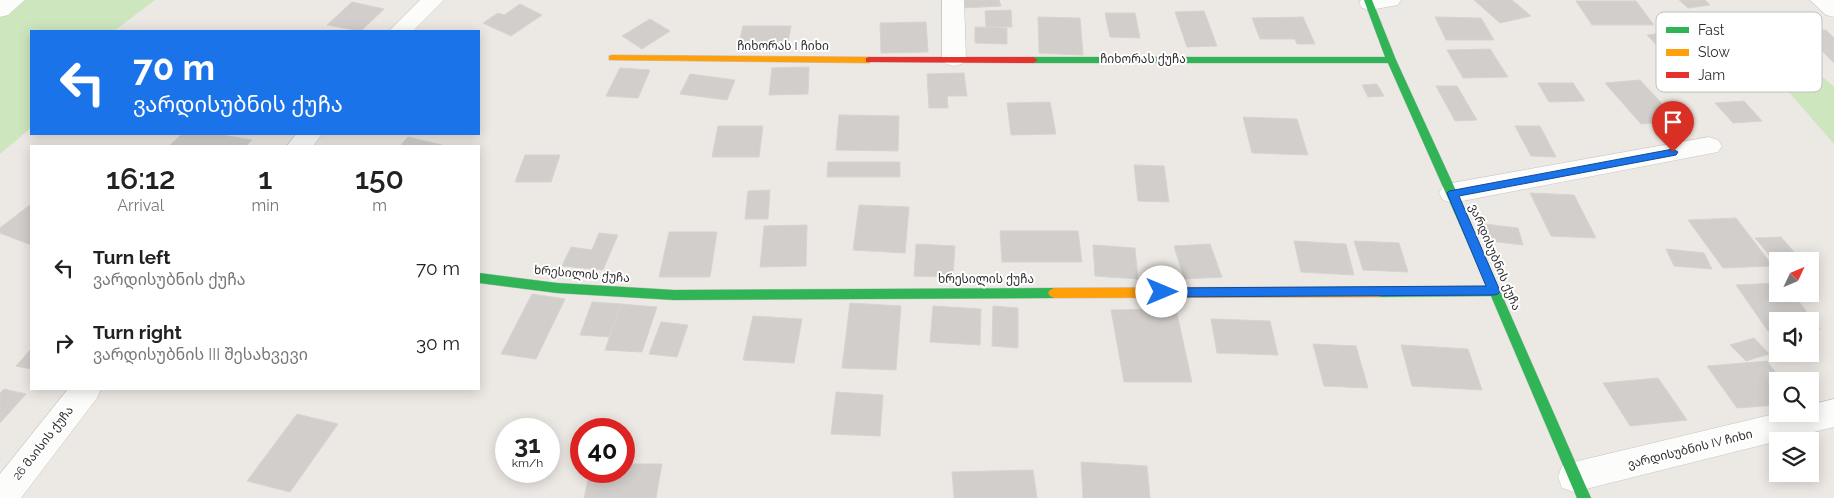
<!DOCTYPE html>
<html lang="en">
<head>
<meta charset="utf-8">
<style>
  :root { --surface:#fff; --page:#f2f2f2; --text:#222; --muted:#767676 }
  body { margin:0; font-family:Raleway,"Noto Sans Georgian",sans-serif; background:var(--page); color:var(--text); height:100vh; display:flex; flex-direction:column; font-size:19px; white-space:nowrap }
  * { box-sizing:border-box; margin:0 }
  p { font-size:16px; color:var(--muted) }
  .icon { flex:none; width:28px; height:28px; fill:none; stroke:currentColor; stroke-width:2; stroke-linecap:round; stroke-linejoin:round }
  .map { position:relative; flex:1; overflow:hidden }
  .details { position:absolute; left:30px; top:145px; width:450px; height:245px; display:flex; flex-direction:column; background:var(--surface); border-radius:0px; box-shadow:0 2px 12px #0003 }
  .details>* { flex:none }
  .hud { position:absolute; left:30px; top:30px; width:450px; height:105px; border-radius:0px; box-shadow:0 2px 12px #0003; background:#1a73e8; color:#fff; overflow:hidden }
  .needle { width:32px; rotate:46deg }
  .tools { position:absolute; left:1769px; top:252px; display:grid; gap:10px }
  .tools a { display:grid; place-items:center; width:50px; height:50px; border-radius:0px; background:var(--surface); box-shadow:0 2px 12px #0003; font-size:25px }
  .speed { position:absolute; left:495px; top:418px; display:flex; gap:10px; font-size:25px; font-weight:700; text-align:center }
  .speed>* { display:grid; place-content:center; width:65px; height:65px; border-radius:50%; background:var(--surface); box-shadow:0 2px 12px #0003; line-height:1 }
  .speed small { font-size:12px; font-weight:400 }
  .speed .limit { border:8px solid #d22; background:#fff; color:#111 }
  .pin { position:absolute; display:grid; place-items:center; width:42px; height:42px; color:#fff; margin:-51px -21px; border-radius:50% 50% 50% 0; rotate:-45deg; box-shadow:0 0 5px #0007 }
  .pin .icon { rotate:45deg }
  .me { position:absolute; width:55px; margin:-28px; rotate:90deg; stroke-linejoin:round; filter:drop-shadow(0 0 4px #0008) }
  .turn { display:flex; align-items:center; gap:18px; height:105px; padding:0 20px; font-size:22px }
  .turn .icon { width:65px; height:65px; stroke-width:2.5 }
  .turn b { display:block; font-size:35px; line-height:42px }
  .eta { display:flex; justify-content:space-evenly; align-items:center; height:85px; text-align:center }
  .eta b { font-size:30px; font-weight:600; line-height:35px }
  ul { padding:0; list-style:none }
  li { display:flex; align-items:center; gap:15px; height:75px; padding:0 20px }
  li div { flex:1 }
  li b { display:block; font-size:19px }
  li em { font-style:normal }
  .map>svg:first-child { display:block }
  .green { fill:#cee6be }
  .building { fill:#d1cecb; stroke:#d7d4d0 }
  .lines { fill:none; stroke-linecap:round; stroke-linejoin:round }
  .street-casing { stroke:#c5c4c5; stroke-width:1 }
  .fast-casing { stroke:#c5c4c5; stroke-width:1 }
  .slow-casing { stroke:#c5c4c5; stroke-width:1 }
  .jam-casing { stroke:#c5c4c5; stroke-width:1 }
  .street { fill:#fcfcfb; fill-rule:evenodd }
  .fast { fill:#30b455; fill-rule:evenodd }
  .slow { fill:#ff9f0a; fill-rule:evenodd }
  .jam { fill:#e5322d; fill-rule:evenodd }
  .route { fill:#1a73e8; stroke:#114b97 }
  .labels { text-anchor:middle; stroke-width:4; stroke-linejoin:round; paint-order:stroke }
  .street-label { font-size:12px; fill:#2e2e2e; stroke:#fff }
  .key { fill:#fff; stroke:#c0c0c0; stroke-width:1 }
  .key-label { font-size:14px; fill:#2e2e2e }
</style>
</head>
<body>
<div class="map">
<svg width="1834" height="498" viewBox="0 0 1834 498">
  <rect width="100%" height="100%" fill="#ece8e4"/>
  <path class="green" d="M23,0h132l-41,31h-83v97l-31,26v-138z
    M1794,63l30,15 10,9v57l-53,-61z"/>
  <path class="building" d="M960,0h39l2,6 -39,2z
    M1474,0h38l19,16 -31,7z
    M1679,0h26l5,5 -22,3z
    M1576,1h60l18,24h-62z
    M352,2l32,7 -23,22 -34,-6z
    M520,4l22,11 -31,21 -28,-13 15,-10 6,2z
    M1011,10l1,17h-26l-1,-16z
    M1204,11l13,35 -30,1 -12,-35z
    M1105,13h30l5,25 -30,-1z
    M1038,17l42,1 3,37 -44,-2z
    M1303,17l12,27h-18l-2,-5h-35l-8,-21z
    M1435,17l46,1 13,22h-48z
    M650,19l20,12 -28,18 -20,-13z
    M926,22l2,30 -47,1 -1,-30z
    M743,26h48l-4,22 -49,-1z
    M975,27l32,1v16l-32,-1z
    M1826,30l8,8v25l-32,-32z
    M1671,32l16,16 -25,3 -15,-16z
    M1490,49l18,28 -45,1 -16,-28z
    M809,67l-1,27 -39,1 3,-27z
    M620,68l30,2 -12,28 -32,-2z
    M964,73l3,23h-20l1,12h-19l-2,-34z
    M690,74l45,6 -8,20 -47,-6z
    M1640,80l38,41 -37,3 -36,-41z
    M1538,83h35l12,18 -36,1z
    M1377,84l7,12 -16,1 -6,-12z
    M1436,86h21l20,34 -22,1z
    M1744,101l18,20 -29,2 -18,-20z
    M1050,102l6,32 -45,1 -4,-32z
    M839,115l60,1 -1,35 -62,-1z
    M1243,117l54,2 11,36 -56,-2z
    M718,126h45l-4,31h-47z
    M1515,126h25l16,31 -25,-1z
    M182,134h34l36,6 -6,6h-77z
    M408,137l34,8 -42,1z
    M525,155h35l-9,27h-36z
    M828,162h72v15h-73z
    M1134,165l30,1 5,36 -31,-1z
    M770,190l-2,29h-23l3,-28z
    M1530,193l44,2 22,43 -45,-2z
    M31,204v41l-31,-12v-5z
    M859,205l50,2 -4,46 -52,-3z
    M1736,218l37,48 -50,2 -35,-48z
    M1484,224l34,4 5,17 -34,-4z
    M807,225l-1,41 -46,1 4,-41z
    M1000,231h78l4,31h-80z
    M669,232h48l-7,45h-51z
    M599,233l19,2 -15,35 -41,-4 9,-19 21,3z
    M1781,237l21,24h-24v5l-23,-28z
    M1294,241l52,3 8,31 -53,-3z
    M1354,241l45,2 9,29 -45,-2z
    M916,244l39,2 -2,31 -39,-1z
    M1210,244l12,33 -38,2 -10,-33z
    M1093,245l42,3 3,31 -43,-3z
    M1666,249l38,4 8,16 -38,-3z
    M1778,283v11h15l27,35h-10v-8h-32v9l-10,1 -32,-46z
    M532,294l33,5 -29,60 -35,-5z
    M592,302l29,2 -12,33 -29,-2z
    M850,303l51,3 -5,64 -54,-2z
    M621,304l36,3 -15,45 -37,-2z
    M933,306l48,3 -1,36 -50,-3z
    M993,306l25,2v40l-26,-2z
    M1176,309l16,73h-68l-13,-72z
    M753,316l49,3 -8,44 -51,-3z
    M1211,319l59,2 8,34 -61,-2z
    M661,322l27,3 -11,32 -28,-3z
    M1754,338l15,16 -23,7 -16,-16z
    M1313,344l43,2 12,42 -44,-2z
    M1401,345l67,4 14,41 -70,-4z
    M31,349v20l-15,-3z
    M1767,361l15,20h-4v24l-41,3 -30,-42z
    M1658,378l29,42 -57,6 -27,-43z
    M4,389l22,5 -26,29v-30z
    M836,392l47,3 -3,41 -49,-2z
    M297,414l41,10 -48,68 -43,-11z
    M1081,462l66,4 3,32h-67z
    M624,464h38l-6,34h-72l6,-27h34z
    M1033,470l4,28h-83l-2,-26z"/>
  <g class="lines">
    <defs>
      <path id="street" d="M0,0h25l-17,15 -8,2z
        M420,0h24l-31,31h-24z
        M942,0h22l2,59 -4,5 -8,2 -8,-2 -4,-5z
        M1361,0h40l-3,5 -28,5 -8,-2 -3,-5z
        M1810,0h24v17l-8,-2z
        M296,134h26l-9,12h-26z
        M1709,137l9,3 4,6 -4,6 -266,51 -9,-3 -4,-7 4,-7 9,-3z
        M68,389h33l-4,9 -76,100h-21v-24z
        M1834,399v28l-260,65 -12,-4 -4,-11 4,-11 12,-4 204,-49 32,1v-9z"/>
      <path id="fast" d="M1364,0h8l24,60 61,133 134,305h-14l-86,-202 -112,1 -4,-2 -2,-3 2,-3 4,-2 108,-1 -99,-223h-355l-5,-3 5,-3h352z
        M479,273l78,10 117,7 380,-2 4,2 2,3 -2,3 -4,2 -380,2 -117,-7 -78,-10z"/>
      <path id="slow" d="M612,55l257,2 5,3 -5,3 -260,-3v-4z
        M1379,287l4,2 2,3 -2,3 -4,2 -325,1 -4,-2 -2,-3 2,-3 4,-2z"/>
      <path id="jam" d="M869,57h164l5,3 -5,3 -167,-1v-4z"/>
    </defs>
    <use href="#street" class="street-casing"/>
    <use href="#fast" class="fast-casing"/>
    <use href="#slow" class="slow-casing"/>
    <use href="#jam" class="jam-casing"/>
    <use href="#street" class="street"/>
    <use href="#fast" class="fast"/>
    <use href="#slow" class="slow"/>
    <use href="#jam" class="jam"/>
  </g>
  <path class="route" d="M1673,149l5,3 -2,3 -217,41 41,95 -2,3 -4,1 -332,2 -4,-1 -2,-4 2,-3 4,-1 324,-2 -39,-93 2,-2z"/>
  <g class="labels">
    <g class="street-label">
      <text x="783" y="50">ჩიხორას I ჩიხი</text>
      <text x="1143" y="63">ჩიხორას ქუჩა</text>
      <text transform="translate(1495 257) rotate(67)" y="4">ვარდისუბნის ქუჩა</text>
      <text transform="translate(582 274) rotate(5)" y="4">ხრესილის ქუჩა</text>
      <text x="986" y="283">ხრესილის ქუჩა</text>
      <text transform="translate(43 443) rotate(-52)" y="4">26 მაისის ქუჩა</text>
      <text transform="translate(1690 449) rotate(-14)" y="4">ვარდისუბნის IV ჩიხი</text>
    </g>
  </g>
  <rect x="1656" y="12" width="166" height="80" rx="8" class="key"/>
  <rect x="1666" y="27" width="23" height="6" fill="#30b455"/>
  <rect x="1666" y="49" width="23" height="7" fill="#ff9f0a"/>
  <rect x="1666" y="72" width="23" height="6" fill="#e5322d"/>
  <g class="key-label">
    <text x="1698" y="35">Fast</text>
    <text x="1698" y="57">Slow</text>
    <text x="1698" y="80">Jam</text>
  </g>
</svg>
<div class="tools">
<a><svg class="needle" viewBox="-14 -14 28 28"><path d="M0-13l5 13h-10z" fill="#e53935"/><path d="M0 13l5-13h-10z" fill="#767676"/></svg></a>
<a><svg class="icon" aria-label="sound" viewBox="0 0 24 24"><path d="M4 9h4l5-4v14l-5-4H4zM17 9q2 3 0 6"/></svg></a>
<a><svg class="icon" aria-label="search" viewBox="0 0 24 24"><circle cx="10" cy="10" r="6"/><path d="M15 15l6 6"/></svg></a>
<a><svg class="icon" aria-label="layers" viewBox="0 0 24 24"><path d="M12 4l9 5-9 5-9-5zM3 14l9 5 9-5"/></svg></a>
</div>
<div class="speed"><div>31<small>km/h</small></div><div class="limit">40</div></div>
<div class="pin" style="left:1673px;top:152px;background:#d93025"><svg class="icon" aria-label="arrive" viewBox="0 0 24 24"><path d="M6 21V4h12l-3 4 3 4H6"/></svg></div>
<svg class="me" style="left:1162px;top:292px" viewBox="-20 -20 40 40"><circle r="19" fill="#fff"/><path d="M0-13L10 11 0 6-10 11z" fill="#1a73e8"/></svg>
<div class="hud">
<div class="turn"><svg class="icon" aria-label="left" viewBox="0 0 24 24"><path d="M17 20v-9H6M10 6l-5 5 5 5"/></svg><div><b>70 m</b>ვარდისუბნის ქუჩა</div></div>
</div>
<section class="details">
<div class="eta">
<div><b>16:12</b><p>Arrival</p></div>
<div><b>1</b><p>min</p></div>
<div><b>150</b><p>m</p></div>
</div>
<ul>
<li><svg class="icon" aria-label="left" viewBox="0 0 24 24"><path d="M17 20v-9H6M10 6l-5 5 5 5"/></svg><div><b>Turn left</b><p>ვარდისუბნის ქუჩა</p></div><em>70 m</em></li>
<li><svg class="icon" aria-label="right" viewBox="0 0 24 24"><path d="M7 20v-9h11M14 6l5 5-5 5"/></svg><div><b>Turn right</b><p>ვარდისუბნის III შესახვევი</p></div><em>30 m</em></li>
</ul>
</section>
</div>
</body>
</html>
